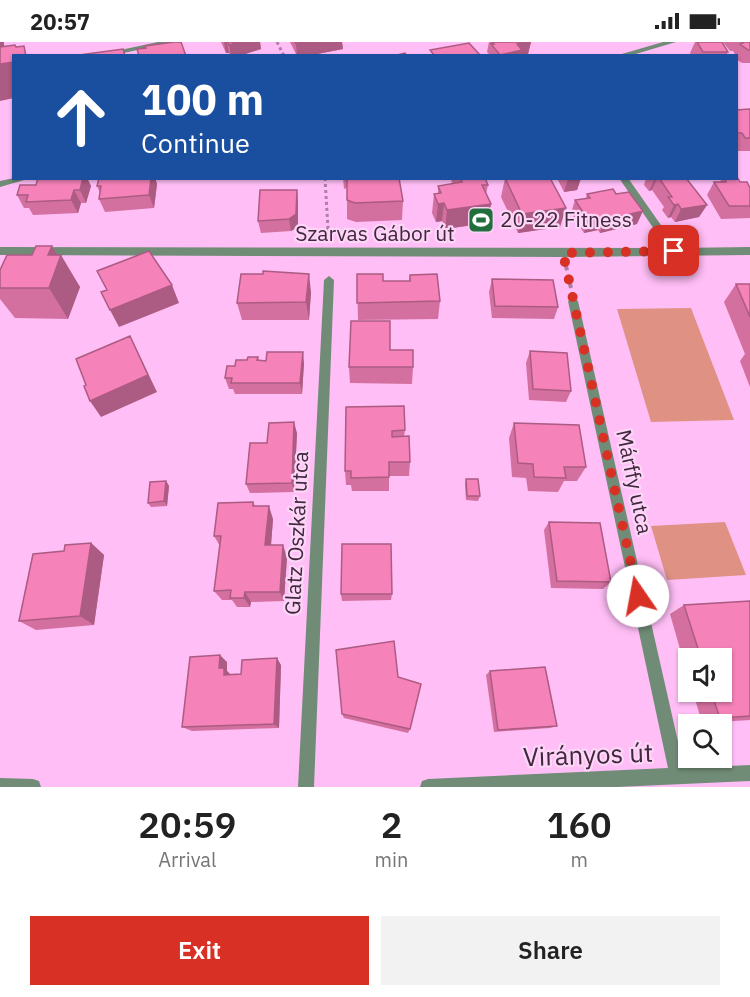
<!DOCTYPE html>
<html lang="en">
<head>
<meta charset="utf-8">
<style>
  :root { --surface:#fff; --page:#f2f2f2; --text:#222; --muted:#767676; --accent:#d93025 }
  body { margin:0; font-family:"IBM Plex Sans",sans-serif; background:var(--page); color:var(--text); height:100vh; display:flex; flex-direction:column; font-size:22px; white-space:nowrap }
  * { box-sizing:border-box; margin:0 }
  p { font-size:20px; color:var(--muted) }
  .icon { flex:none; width:33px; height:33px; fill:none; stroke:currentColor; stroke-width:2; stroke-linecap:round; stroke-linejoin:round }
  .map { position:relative; height:745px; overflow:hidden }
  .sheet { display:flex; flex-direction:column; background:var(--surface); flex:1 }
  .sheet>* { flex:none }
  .guide { position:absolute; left:12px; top:12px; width:726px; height:126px; border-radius:0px; box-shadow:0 2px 4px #0004; background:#1a4fa0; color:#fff; overflow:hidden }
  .fabs { position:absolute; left:678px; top:606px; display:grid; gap:12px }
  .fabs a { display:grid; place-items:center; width:54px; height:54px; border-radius:0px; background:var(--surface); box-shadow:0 2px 4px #0004; font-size:30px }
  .pin { position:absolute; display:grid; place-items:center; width:51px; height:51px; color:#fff; margin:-26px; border-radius:12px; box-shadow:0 3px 9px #0006 }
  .me { position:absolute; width:66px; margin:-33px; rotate:348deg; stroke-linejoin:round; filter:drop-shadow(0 0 4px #0008) }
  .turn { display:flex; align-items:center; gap:21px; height:126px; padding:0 30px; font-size:27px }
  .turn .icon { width:78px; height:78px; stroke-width:2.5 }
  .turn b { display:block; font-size:42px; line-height:51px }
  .eta { display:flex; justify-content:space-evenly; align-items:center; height:102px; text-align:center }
  .eta b { font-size:36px; font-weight:600; line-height:42px }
  .cta { display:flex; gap:12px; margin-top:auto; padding:12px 30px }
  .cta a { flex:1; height:69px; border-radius:0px; background:var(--accent); color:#fff; font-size:24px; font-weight:600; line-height:69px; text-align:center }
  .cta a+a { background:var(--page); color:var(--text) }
  .status { display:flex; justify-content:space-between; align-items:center; height:42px; padding:0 30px; background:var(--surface); direction:ltr }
  .status svg { height:16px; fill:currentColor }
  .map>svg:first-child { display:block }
  .green { fill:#df9284 }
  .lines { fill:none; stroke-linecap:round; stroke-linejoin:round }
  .path-far1 { stroke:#ae7ea7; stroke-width:3; stroke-dasharray:3 3; stroke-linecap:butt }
  .path { stroke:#ae7ea7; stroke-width:4; stroke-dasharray:4.5 4.5; stroke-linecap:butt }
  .minor { fill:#708c76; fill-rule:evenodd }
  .tertiary { fill:#708c76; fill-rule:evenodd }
  .wall { fill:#d3709f }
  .shaded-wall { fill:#ac5b82 }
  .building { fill:#f582b9; stroke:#ac5b82; stroke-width:1.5 }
  .route { stroke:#d93025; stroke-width:10; stroke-dasharray:0 18 }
  .labels { text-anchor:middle; stroke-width:4.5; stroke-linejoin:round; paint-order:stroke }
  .poi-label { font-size:21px; fill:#40273d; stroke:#fdd5f7; text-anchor:start }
  .street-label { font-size:21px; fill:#40273d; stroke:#fdd5f7 }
  .near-street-label { font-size:26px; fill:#40273d; stroke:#fdd5f7 }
</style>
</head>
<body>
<div class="status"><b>20:57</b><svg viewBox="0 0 49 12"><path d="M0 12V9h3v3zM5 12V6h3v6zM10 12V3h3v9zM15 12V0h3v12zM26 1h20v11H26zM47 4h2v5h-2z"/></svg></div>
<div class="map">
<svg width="750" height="745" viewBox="0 0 750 745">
  <rect width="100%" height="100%" fill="#ffbef6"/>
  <path class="green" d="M691,266l43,112 -83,2 -34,-113z
    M725,480l21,53 -79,5 -16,-54z"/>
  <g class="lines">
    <path class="path-far1" d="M277,0l7,14
      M325,136l3,51"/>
    <path class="path" d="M328,186l1,10
      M566,224l5,22"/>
    <path class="minor" d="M663,0h13l-47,14h-14z
      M14,136h17l-31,9v-6z
      M619,136h9l49,70 73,-1v8l-187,2 -563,-2v-8l667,1z
      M329,234l5,4 -20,507h-16l26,-507z
      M573,255l5,4 106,467 66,-3v16l-133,6h-197l2,-6 6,-2 240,-11 -100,-467z
      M0,736l33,1 6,2 2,6h-41z"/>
    <path class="tertiary" d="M158,0h16l-64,14h-18z"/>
  </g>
  <path class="wall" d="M221,0h39l1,7 -22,7h-9l-1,-3h-3z
    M290,0h52l1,7 -36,7h-10z
    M489,0h42l-3,12 -5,2h-34v-2l-2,-2z
    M695,0h27l6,10 -2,4h-34l-2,-3z
    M723,0h27v21h-8l-6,-4v-3h-2l1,-2 -2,-3h-3z
    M750,67v42h-12l-2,-3v-38z
    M38,136h49l4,8 -5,17h-5l-3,10 -45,2 -4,-7h-5l-7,-13 19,-10z
    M99,136h56l2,6 -3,24 -49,4 -6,-13 1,-6 -3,-7z
    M260,136h23l-22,2z
    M343,136h56l4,23 -1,19 -46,2 -9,-3v-31l-3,1z
    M451,136h34l3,7 -2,9 5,10 -4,19 -42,6 -3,-8 -6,1 -4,-9 2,-19 4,-1v-7l14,-2z
    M505,136l55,49 -42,6 -17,-36z
    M557,136h24l-4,12 -13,2z
    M646,136h40l21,27 -8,12 -24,5 -4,-5 -3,1 -6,-8 2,-3 -12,-17 -3,1 -5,-6z
    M722,136h14l4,4 10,6v30l-29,1 -14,-24 7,-13h6z
    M297,148l1,13v24l-7,4 -30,2 -3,-12z
    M587,152l50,30 -37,9 -2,-3 -14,3 -13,-20 4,-13 11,-2z
    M57,213l23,32 -12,32 -53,-1 -15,-19v-29z
    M357,232l26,7h26l1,-6 30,26 -2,18 -80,1z
    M492,237l66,28 -4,12 -62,-1 -3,-26z
    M736,242h14v103l-10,-26 5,-7 -21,-52z
    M311,250l-2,28h-67l-5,-17z
    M390,308l23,17 -1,17 -62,-1 -1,-16z
    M530,309l41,40 -5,11 -37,-2 -3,-37z
    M258,315l1,4 45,2 -2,31h-67l-2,-5h-4l-4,-11 10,-12z
    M346,365l59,23 -1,7 6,25 -1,14h-20v15h-37l-1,-6h-5l-1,-14z
    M514,381l72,44 -9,14h-13l-6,11 -30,-1 -2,-13 -14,-1 -3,-39z
    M297,391l-3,59 -44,1 -4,-9 21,-41z
    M466,437l14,17 -2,5 -12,-1 -1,-16z
    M166,439l3,5 -2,20 -16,1 -3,-4z
    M253,460l2,4 18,13 -2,26 16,12 -3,44 -33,1 -1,5h-13l-5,-7h-10l-8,-9 6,-45 -6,-10z
    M549,480l62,60 -8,7 -52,-1 -7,-58z
    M91,501l13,12 -10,70 -58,5 -17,-9z
    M341,552h51l-1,6 -49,1z
    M750,559v119l-48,3 -9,-31h29v-34h-34v19l-18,-63 14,-9z
    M227,620v9l4,4 10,-1 40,-9 -2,63 -87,3 -10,-4z
    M490,629l67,55 -7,2 -56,4 -8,-57z
    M398,635l12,52 -2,4 -64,-15 -2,-4z"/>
  <path class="shaded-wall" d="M0,0h4v4h-2l1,3 -3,13z
    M224,0h3l2,11h-3z
    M238,0h22l1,7 -22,7h-8l-2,-11z
    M308,0h34l1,7 -36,7h-10l-1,-12z
    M528,0h3l-3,12 -5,2h-23l17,-12z
    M14,20v36l-14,3v-37z
    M83,136h4l4,8 -5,17 -6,-13z
    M151,136h4l2,6 -3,24 -5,-13z
    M573,136h8l-4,12 -13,2 4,-13z
    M655,136h2l-5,12 -3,1z
    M74,148l7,13 -3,10 -7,-13z
    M297,148l1,13v24l-7,4 -2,-12z
    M444,161l-2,18 -6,1 2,-18z
    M491,162l-4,19 -42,6 2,-19z
    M678,162l-7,13 -3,1 6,-13z
    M707,163l-8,12 -24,5 6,-13z
    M566,166l-6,19 -42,6 4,-19z
    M643,169l-6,13 -37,9 5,-13z
    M603,175l-5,13 -14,3 4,-13z
    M52,204l8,14 1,-5 19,32 -12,32 -19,-31 -1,-33z
    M309,232l2,18 -2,28 -3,-18z
    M172,243l7,18 -60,24 -9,-17z
    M130,294l27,56 -56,25 -11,-16z
    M303,310l1,11 -2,31 -2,-11z
    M294,380l3,11 -3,59 -2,-9z
    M166,439l3,5 -2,20 -3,-5z
    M269,464l4,13 -3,38 -5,-12z
    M91,501l13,12 -10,70 -14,-9z
    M283,503l4,12 -3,44 -4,-9z
    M245,550l6,10 -1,5 -6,-9z
    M220,613l7,7v9l4,4h-7l-5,-7z
    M277,616l4,7 -2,63 -5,-4z"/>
  <path class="building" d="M174,0h7l5,14h-47l-2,-7 9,-1 -1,-2z
    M228,0h10l-9,3z
    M295,0h13l-12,2z
    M492,0h36l-11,2 5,6 -22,5 -9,-11h3z
    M697,0h25l6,10h-25z
    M742,0h8v8h-2l-8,-6 3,-1z
    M469,1l12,13h-52l5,-1 -4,-5z
    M15,3l1,2 8,-1 2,10h-12v6l-14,2v-17z
    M123,7l2,7 -46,-1z
    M405,11l2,3h-14z
    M750,67v29h-5l-3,-5h-6v-23z
    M736,133l4,7h7l3,6v18h-21l-15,-24h12l-1,-4h11z
    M38,136h45l-3,12h-6l-3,10 -45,2 2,-7h-11l3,-10h16z
    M99,136h52l-2,17 -50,4 2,-13h-4z
    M347,136h52l4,23 -48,2 -8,-3z
    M461,136h24l3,7h-6l9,19 -44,6 -3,-7 -6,1 -4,-10 7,-1 -3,-7 24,-4z
    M505,136h45l16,30 -44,6z
    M659,136h27l21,27 -26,4 -3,-5 -4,1 -6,-8h4z
    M613,147l3,5 13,-2 14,19 -38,9 -2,-3 -15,3 -13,-20 15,-2 -3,-4z
    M260,148h37l-1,24 -7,5 -31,2z
    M36,204h16l-4,9h13l-12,33h-49v-18l7,-15h25z
    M149,209l23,34 -62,25 -9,-18 6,-2 -10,-19z
    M263,229l46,3 -3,28 -69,1 4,-29h22z
    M357,232h26v7h27v-6l27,-1 3,27 -83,2z
    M492,237l61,1 5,27 -63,-1z
    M736,242h14v33z
    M351,279h39v29h23v17h-64z
    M130,294l18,39 -58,26 -6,-15 2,-1 -10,-26z
    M530,309l37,2 4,38 -38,-2z
    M267,310h36l-3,31h-69l1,-5h-7l2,-12h8l1,-6h11l1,-3h10l-1,3 9,1z
    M404,364l1,24 -13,1v6l17,-1 1,26h-21v15l-38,1v-7h-6l1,-64z
    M294,380l-2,61 -46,1 4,-41h17l2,-20z
    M514,381l65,2 7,42h-22l2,11 -32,-1 -1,-13 -15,-1z
    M466,437h12l2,17h-13z
    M166,439l-2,20 -16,2 2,-21z
    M253,460v4h16l-4,39h18l-3,47h-35l-1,6h-14l1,-8 -17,1 7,-55h-7l4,-33z
    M549,480l51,1 11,59 -54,-1z
    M91,501l-11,73 -61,5 14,-67 31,-3 1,-6z
    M342,502h49l1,50h-51z
    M750,559v115l-30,2 -9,-26h11v-34h-21l-17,-53z
    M394,599l4,36 23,7 -11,45 -68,-15 -6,-64z
    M220,613l-1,13h5v7l17,-1 1,-14 35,-2 -3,66 -92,3 8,-70z
    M545,625l12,59 -59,4 -8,-59z"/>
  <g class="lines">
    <path class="route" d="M638,554l-75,-343 111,-2"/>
  </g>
  <defs>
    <symbol id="stadium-square" viewBox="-11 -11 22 22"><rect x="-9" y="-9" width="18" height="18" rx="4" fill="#236e3d" stroke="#fdd5f7"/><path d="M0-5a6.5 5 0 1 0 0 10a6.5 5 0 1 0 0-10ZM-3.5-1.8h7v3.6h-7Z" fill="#fff"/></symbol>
  </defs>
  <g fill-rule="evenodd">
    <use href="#stadium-square" x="466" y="163" width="30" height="30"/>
  </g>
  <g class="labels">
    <g class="poi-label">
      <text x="500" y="185">20-22 Fitness</text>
    </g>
    <g class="street-label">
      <text x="375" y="199">Szarvas Gábor út</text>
      <text transform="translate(634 440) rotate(78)" y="7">Márffy utca</text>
      <text transform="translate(297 491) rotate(-87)" y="7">Glatz Oszkár utca</text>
    </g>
    <g class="near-street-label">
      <text transform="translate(588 713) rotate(-2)" y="9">Virányos út</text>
    </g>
  </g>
</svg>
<div class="fabs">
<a><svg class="icon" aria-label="sound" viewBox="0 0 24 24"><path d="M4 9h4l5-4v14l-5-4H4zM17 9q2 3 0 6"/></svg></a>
<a><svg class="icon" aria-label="search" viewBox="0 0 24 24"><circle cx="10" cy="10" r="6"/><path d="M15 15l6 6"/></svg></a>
</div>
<div class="pin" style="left:674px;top:209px;background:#d93025"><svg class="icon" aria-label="arrive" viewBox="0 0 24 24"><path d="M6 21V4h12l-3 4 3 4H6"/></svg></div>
<svg class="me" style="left:638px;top:554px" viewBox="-20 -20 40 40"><circle r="19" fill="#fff"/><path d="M0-13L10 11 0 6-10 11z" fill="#d93025"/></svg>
<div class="guide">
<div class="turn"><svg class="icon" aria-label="ahead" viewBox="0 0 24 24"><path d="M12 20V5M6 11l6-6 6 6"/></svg><div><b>100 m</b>Continue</div></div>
</div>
</div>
<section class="sheet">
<div class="eta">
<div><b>20:59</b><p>Arrival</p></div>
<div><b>2</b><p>min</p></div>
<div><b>160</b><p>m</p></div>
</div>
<div class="cta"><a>Exit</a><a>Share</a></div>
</section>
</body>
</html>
